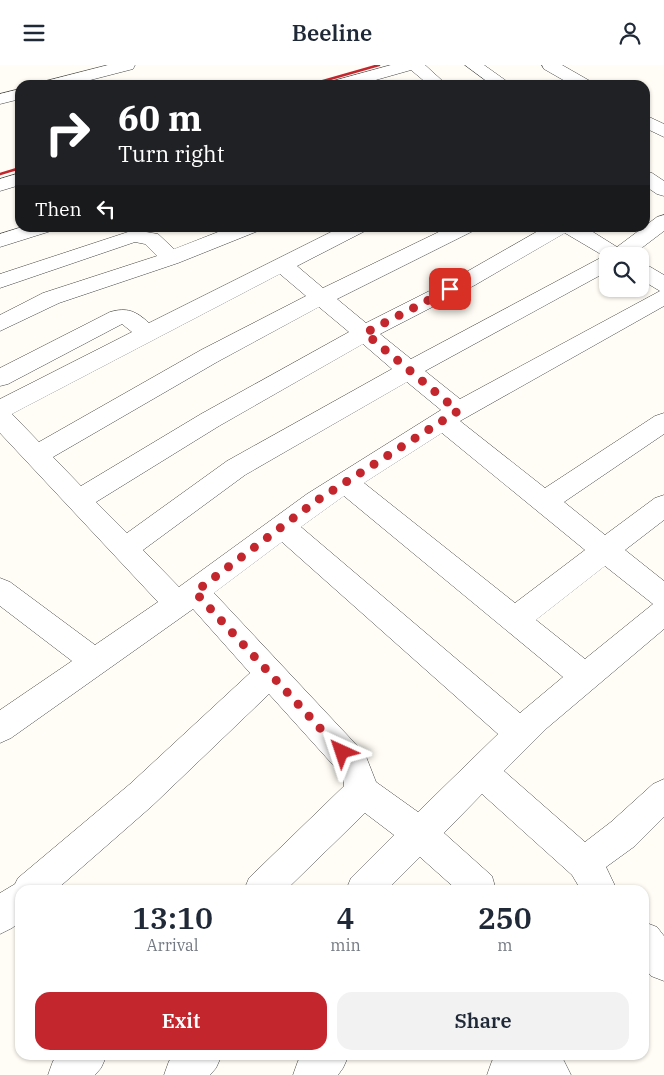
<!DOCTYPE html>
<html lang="en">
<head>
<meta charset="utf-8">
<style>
  :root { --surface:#fff; --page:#f2f2f3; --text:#1f2937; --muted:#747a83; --accent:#c4262e }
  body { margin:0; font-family:"IBM Plex Serif",serif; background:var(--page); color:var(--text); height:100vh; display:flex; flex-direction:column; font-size:19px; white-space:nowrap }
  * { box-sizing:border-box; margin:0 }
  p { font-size:16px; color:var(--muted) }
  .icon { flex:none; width:28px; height:28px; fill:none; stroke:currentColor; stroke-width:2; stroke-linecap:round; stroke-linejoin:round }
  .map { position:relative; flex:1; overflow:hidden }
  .drawer { position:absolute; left:15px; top:820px; width:634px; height:175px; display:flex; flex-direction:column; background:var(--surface); border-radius:15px; box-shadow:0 1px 4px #0004 }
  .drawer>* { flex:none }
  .guide { position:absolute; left:15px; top:15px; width:635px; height:152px; border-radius:15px; box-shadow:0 1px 4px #0004; background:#202124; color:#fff; overflow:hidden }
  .controls { position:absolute; left:599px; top:182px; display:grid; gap:10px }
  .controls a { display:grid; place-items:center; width:50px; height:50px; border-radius:10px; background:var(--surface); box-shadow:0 1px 4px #0004; font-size:25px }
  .pin { position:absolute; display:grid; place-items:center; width:42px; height:42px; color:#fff; margin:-21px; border-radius:10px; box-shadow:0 2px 8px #0006 }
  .me { position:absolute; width:55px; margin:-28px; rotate:318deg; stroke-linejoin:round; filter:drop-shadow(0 0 4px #0008) }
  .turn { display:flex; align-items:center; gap:18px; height:105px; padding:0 20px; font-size:22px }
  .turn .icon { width:65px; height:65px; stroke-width:2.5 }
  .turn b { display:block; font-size:35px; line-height:42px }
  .then { display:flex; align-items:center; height:48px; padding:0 20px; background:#0003; gap:10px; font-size:19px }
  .eta { display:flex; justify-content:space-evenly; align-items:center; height:85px; text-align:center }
  .eta b { font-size:30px; font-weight:600; line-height:35px }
  .button { display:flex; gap:10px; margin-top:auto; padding:10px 20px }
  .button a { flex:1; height:58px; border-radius:15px; background:var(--accent); color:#fff; font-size:20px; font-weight:600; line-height:58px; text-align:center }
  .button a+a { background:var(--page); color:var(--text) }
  header { display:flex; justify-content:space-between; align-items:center; height:65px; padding:0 20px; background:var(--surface); font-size:22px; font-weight:600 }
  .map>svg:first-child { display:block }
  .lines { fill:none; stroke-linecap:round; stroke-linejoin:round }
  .minor-casing { stroke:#444; stroke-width:1 }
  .minor { fill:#fff; fill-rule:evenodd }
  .rail { stroke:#c4262e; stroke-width:2.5 }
  .route { stroke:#c4262e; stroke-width:9; stroke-dasharray:0 16.2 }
</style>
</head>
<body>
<header><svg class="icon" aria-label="menu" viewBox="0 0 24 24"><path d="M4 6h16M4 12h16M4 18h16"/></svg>Beeline<svg class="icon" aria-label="person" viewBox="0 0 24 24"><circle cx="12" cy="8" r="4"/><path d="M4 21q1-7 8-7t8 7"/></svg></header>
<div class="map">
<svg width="664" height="1010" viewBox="0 0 664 1010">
  <rect width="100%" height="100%" fill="#fffdf5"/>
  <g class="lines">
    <defs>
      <path id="minor" d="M108,0h27l-2,4 -62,16h-27l2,-4z
        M391,0h34l22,20h-18l-18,-15 -53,15h-27l2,-4z
        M465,0h19l28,20h-20z
        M542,0h20l28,16 2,4h-20l-28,-16z
        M20,24v10l-20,5v-10z
        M645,50l19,9v13l-19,-9z
        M645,106l7,2 12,8v15l-7,-2 -12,-8z
        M20,108v12l-20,6v-12z
        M664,150v16l-33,25h-23v15l-183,100 35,28 200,-108 -20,-12v-16l7,2 17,10v31l-204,115 85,67 110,-72 9,-3v21l-100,68 41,33 50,-37 9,-3v25l-39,30 39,31v48l-117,99 -43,43 81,71 26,-20 42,-38 11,-5v38l-29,29 -29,21 11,23h-36l-9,-15 -90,-81 -38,39 48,43 4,14h-39l-37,-33 -33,33h-41l5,-12 43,-43 -29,-22 -79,77h-42l5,-12 95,-92 -1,-10 -74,-82 -117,112 -96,84h-36v32l-8,6 -12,6v-41l15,-9 3,-6 112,-94 120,-111 -57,-64 -182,129 -11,5v-33l72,-49 -72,-55v-28l10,4 85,63 63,-43 -158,-169v-34l132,-67 -10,-8 -114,60 -8,2v-18l110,-56c17,-5 26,-1 39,11l192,-96h27l-3,4 -68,35 26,22 126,-61h27l-3,4 -136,68 29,24 95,-48 84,-48h40l32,20 40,-30zM565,168l39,23 -193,103 -31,-25 95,-49zM280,209l26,22 -105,54 -162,92 -27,-28zM319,242l30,25 -148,82 -120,72 -28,-29 164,-95zM363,279l29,25 -165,92 -100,72 -31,-31 123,-76zM407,317l34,28 -134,84 -128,93 -36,-37 102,-75zM442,368l143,117 -70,53 -151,-120zM344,431l219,181 -43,36 -219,-186zM282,477l216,192 -80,78 -42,-30 -11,-28 -151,-161zM605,501l48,38 -68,55 -49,-39z
        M22,162h32l-3,4 -51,16v-13z
        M231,162h30l-3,4 -80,32 -119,40 -59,28v-16l43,-22 114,-37 -12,-12 -10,-2 -135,46v-14l134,-44 24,4 16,15z
        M644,857l13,5 7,9v45l-13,-5 -7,-9z
        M60,990h47l-6,13 -6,7h-47l5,-14z
        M176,990h46l-6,13 -6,7h-46l5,-14z
        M304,990h45l-6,13 -5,7h-45l5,-14z
        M498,990h63l10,20h-84l5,-14z"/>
    </defs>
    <use href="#minor" class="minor-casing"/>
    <use href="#minor" class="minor"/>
    <path class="rail" d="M309,20l70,-20
      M0,109l20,-6"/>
  </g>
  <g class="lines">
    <path class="route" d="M342,687l-147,-160 121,-91 142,-90 -93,-78 85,-44"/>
  </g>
</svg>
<div class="controls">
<a><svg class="icon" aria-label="search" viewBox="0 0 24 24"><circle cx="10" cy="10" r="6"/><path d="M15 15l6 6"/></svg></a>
</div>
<div class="pin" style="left:450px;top:224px;background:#d93025"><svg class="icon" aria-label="arrive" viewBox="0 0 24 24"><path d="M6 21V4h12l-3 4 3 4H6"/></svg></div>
<svg class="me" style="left:342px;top:687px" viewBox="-20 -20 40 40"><path d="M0-17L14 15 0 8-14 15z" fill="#c4262e" stroke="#fff" stroke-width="4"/></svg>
<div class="guide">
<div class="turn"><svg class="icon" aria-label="right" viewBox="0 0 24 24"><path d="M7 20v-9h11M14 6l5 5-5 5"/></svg><div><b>60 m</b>Turn right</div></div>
<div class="then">Then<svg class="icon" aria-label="left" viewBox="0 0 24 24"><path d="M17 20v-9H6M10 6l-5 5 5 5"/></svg></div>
</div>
<section class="drawer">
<div class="eta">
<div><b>13:10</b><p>Arrival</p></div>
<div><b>4</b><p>min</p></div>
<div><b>250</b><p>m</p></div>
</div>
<div class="button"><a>Exit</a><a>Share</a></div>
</section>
</div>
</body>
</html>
